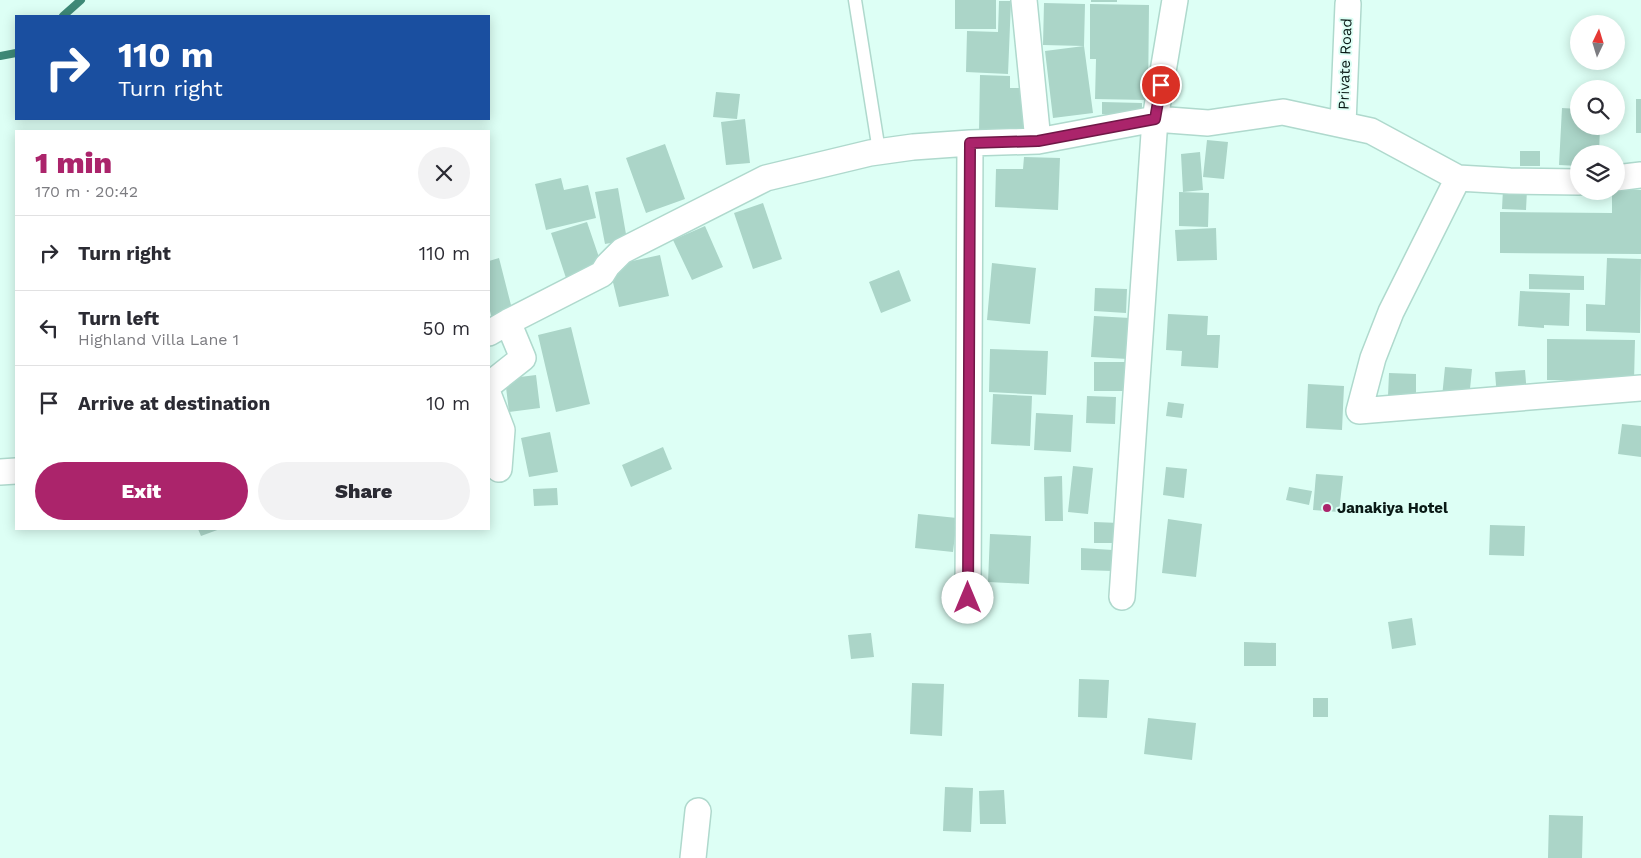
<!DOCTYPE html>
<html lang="en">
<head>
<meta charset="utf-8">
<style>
  :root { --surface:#fff; --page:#f2f2f3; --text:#2b2b33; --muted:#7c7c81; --line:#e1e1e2; --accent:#ab246b }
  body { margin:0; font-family:"Work Sans",sans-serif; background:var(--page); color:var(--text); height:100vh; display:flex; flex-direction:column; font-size:19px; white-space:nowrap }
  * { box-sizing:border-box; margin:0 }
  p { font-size:16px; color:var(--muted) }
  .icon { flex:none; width:28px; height:28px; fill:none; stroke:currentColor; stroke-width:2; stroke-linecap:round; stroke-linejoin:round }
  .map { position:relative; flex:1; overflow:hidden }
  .sheet { position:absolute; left:15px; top:130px; width:475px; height:400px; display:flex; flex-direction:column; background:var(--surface); border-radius:0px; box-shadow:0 2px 12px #0003 }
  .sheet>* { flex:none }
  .top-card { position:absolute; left:15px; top:15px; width:475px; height:105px; border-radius:0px; box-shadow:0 2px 12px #0003; background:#1a4fa0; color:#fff; overflow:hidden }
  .needle { width:32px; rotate:4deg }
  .fabs { position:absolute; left:1570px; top:15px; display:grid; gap:10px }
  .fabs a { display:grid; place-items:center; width:55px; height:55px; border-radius:50%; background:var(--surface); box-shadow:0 2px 12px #0003; font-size:25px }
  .pin { position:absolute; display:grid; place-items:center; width:42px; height:42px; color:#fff; margin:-21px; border:2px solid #fff; border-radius:50%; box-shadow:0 1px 5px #0007 }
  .me { position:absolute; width:55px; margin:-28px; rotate:0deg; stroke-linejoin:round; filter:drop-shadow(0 0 4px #0008) }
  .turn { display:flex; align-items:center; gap:18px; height:105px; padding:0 20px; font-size:22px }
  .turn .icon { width:65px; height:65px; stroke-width:2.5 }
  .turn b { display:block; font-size:35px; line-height:42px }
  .round { display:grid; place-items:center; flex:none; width:52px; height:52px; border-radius:26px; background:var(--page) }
  .head { display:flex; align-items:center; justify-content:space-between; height:85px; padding:0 20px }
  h1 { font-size:30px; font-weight:800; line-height:38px; color:var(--accent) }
  .action { display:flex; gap:10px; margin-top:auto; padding:10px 20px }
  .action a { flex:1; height:58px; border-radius:30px; background:var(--accent); color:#fff; font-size:20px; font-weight:800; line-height:58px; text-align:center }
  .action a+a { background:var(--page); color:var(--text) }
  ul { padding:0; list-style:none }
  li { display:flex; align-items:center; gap:15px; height:75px; padding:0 20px; border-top:1px solid var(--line) }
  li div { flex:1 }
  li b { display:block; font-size:19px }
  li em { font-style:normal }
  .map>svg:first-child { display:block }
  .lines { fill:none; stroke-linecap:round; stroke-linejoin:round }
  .stream { stroke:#3e8977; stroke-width:8 }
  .building { fill:#abd5c8 }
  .service-casing { stroke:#afd9cd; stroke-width:15 }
  .minor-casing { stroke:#afd9cd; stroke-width:28 }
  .service { stroke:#fff; stroke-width:12 }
  .minor { stroke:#fff; stroke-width:25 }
  .route-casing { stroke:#6f1746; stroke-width:12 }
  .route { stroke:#ab246b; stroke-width:9 }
  .poi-dot { fill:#ab246b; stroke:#ddfff5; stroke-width:2 }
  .labels { text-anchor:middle; stroke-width:4; stroke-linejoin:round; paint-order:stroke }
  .street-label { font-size:15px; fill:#091915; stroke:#ddfff5 }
  .poi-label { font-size:15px; font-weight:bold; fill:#091915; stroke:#ddfff5; text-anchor:start }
</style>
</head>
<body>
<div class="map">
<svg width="1641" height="858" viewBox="0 0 1641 858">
  <rect width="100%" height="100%" fill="#ddfff5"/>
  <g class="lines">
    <path class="stream" d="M63,16l18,-16
      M0,56l16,-3"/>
  </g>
  <path class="building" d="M955,0h41v29h-41z
    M1091,0h26v2h-26z
    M999,1h12l-3,73 -42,-2 1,-41 31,1z
    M1044,3l41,1 -1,42 -41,-1z
    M1090,4l59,1 -1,95 -53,-1 1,-40h-6z
    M1084,46l9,67 -40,5 -8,-67z
    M980,75l30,1v12h19l-1,46 -49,-2z
    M716,92l24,2 -3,25 -24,-2z
    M1636,99h5v34h-5z
    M1102,102l40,1v13l-40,-2z
    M1562,108l17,1v17h21l-1,28h-20v12l-20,-1z
    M745,119l5,44 -24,2 -5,-43z
    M1207,140l21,2 -4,37 -21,-2z
    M665,144l20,55 -39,14 -20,-55z
    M1520,151h20v15h-20z
    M1200,152l3,38 -20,2 -2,-38z
    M1024,157l36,1 -2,52 -63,-3 1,-38h27z
    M561,178l3,12 24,-5 8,33 -50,12 -11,-46z
    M618,188l9,52 -22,4 -10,-52z
    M1503,189l24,1 -1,20 -24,-1z
    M1616,189l25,1v64l-141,-1v-41l112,1v-22h4z
    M1179,192l30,1 -1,34 -29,-1z
    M763,203l19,56 -29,10 -19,-56z
    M587,222l16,47 -36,12 -16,-48z
    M705,226l18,41 -31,13 -19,-40z
    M1216,228l1,32 -40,1 -2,-31z
    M660,255l9,41 -50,11 -10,-41z
    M499,258l14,55 -21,6 -3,-12v-46z
    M1607,258l34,1 -1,74 -54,-2v-27l19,1z
    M992,263l44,5 -6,56 -43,-4z
    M899,270l12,31 -30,12 -12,-31z
    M1529,274l55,2v14l-55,-1z
    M1095,288l32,1 -1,24 -32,-2z
    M1520,291l50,2 -1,33 -25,-1v3l-26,-2z
    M1168,314l40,2 -1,19h13l-2,33 -37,-2 1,-15 -16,-1z
    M1094,316l36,2 -2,41 -37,-2z
    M571,327l19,77 -34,8 -18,-77z
    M1547,339l88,1 -1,41 -87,-1z
    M990,349l58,2 -2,44 -57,-3z
    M1094,362h31l-1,29h-30z
    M1445,367l27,2 -3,30 -27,-2z
    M1525,370l2,25 -30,3 -2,-26z
    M1389,373l27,1v23l-28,-1z
    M536,375l4,33 -31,4 -4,-33z
    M1308,384l36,2 -2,44 -36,-2z
    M993,394l39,2 -2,50 -39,-2z
    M1087,396l29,1 -1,27 -29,-1z
    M1168,402l16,2 -2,14 -16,-2z
    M1036,413l37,2 -2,37 -37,-2z
    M1622,424l19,2v31l-23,-3z
    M550,432l8,40 -29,5 -8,-39z
    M663,447l9,22 -41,18 -9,-22z
    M1073,466l20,2 -5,46 -20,-2z
    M1166,467l21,2 -3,29 -21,-3z
    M1316,474l27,2 -4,36 -26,-2z
    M1062,476l1,45h-18l-1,-44z
    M1289,487l23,4 -3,14 -23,-5z
    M557,488l1,17 -24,1 -1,-17z
    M918,514l39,4 -4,34 -38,-4z
    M1168,519l34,5 -6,53 -34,-4z
    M1094,522l26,1v20h-26z
    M1490,525l35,1 -1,30 -35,-1z
    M198,529h22l-19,7z
    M990,534l41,2 -2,48 -41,-2z
    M1081,548l32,2v21l-32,-1z
    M1412,618l4,27 -24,4 -4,-27z
    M871,633l3,24 -23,2 -3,-24z
    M1244,642l32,1v23h-32z
    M1079,679l30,1 -2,38 -29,-1z
    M912,683l32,1 -2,52 -32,-2z
    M1313,698h15v19h-15z
    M1148,718l48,5 -4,37 -48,-6z
    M945,787l28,1 -2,44 -28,-1z
    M1004,790l2,34h-26l-1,-33z
    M1549,815l34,1 -1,42h-34z"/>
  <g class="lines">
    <defs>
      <path id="service" d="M855,0l24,151"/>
      <path id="minor" d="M1024,0l14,141
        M1343,124l5,-120
        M1458,178l-67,134 -18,46 -14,53 282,-23
        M1616,178l25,-3
        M489,333l19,-11 94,-48 5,-8 15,-15 144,-73 104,-25 43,-6 57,-4 68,-2 117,-22 53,4 75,-11 88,19 87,47 52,3 69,1
        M489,385l34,-27 -15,-36
        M489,396l13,34 -3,39
        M0,472l16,-1
        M1122,597l33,-478 20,-119
        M968,598l2,-455
        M693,858l5,-47"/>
    </defs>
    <use href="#service" class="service-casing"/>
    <use href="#minor" class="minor-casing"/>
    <use href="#service" class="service"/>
    <use href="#minor" class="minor"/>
  </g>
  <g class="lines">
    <defs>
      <path id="route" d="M968,598l2,-455 68,-2 117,-22 6,-34"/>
    </defs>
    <use href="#route" class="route-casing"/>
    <use href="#route" class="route"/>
  </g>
  <circle class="poi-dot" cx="1327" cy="508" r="5"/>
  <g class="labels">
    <g class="street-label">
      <text transform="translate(1345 64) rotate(-88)" y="5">Private Road</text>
    </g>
    <g class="poi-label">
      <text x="1337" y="513">Janakiya Hotel</text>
    </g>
  </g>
</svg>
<div class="fabs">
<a><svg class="needle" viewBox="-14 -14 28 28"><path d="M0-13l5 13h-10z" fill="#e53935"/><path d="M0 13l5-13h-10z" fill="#7c7c81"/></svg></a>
<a><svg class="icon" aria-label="search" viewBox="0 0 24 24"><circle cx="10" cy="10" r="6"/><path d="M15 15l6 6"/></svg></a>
<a><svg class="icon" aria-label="layers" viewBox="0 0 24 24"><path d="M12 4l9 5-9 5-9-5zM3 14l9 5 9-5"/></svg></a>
</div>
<div class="pin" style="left:1161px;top:85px;background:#d93025"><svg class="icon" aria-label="arrive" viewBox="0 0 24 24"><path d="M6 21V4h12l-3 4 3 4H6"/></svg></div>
<svg class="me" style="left:968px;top:598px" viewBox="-20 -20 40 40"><circle r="19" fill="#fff"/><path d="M0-13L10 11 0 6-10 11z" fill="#ab246b"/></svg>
<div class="top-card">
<div class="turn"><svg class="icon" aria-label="right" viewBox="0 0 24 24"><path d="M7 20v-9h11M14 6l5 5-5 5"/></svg><div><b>110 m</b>Turn right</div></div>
</div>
<section class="sheet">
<div class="head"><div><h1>1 min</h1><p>170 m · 20:42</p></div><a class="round"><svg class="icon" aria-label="close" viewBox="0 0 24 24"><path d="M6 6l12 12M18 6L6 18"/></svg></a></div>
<ul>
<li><svg class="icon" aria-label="right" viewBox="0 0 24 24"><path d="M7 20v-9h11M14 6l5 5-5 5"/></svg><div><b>Turn right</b></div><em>110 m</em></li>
<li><svg class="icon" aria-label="left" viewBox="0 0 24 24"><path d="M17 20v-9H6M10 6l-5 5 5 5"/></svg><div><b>Turn left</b><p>Highland Villa Lane 1</p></div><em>50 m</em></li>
<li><svg class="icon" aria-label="arrive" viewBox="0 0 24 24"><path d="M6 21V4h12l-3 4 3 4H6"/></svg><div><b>Arrive at destination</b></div><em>10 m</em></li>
</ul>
<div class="action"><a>Exit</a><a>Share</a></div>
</section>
</div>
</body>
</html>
